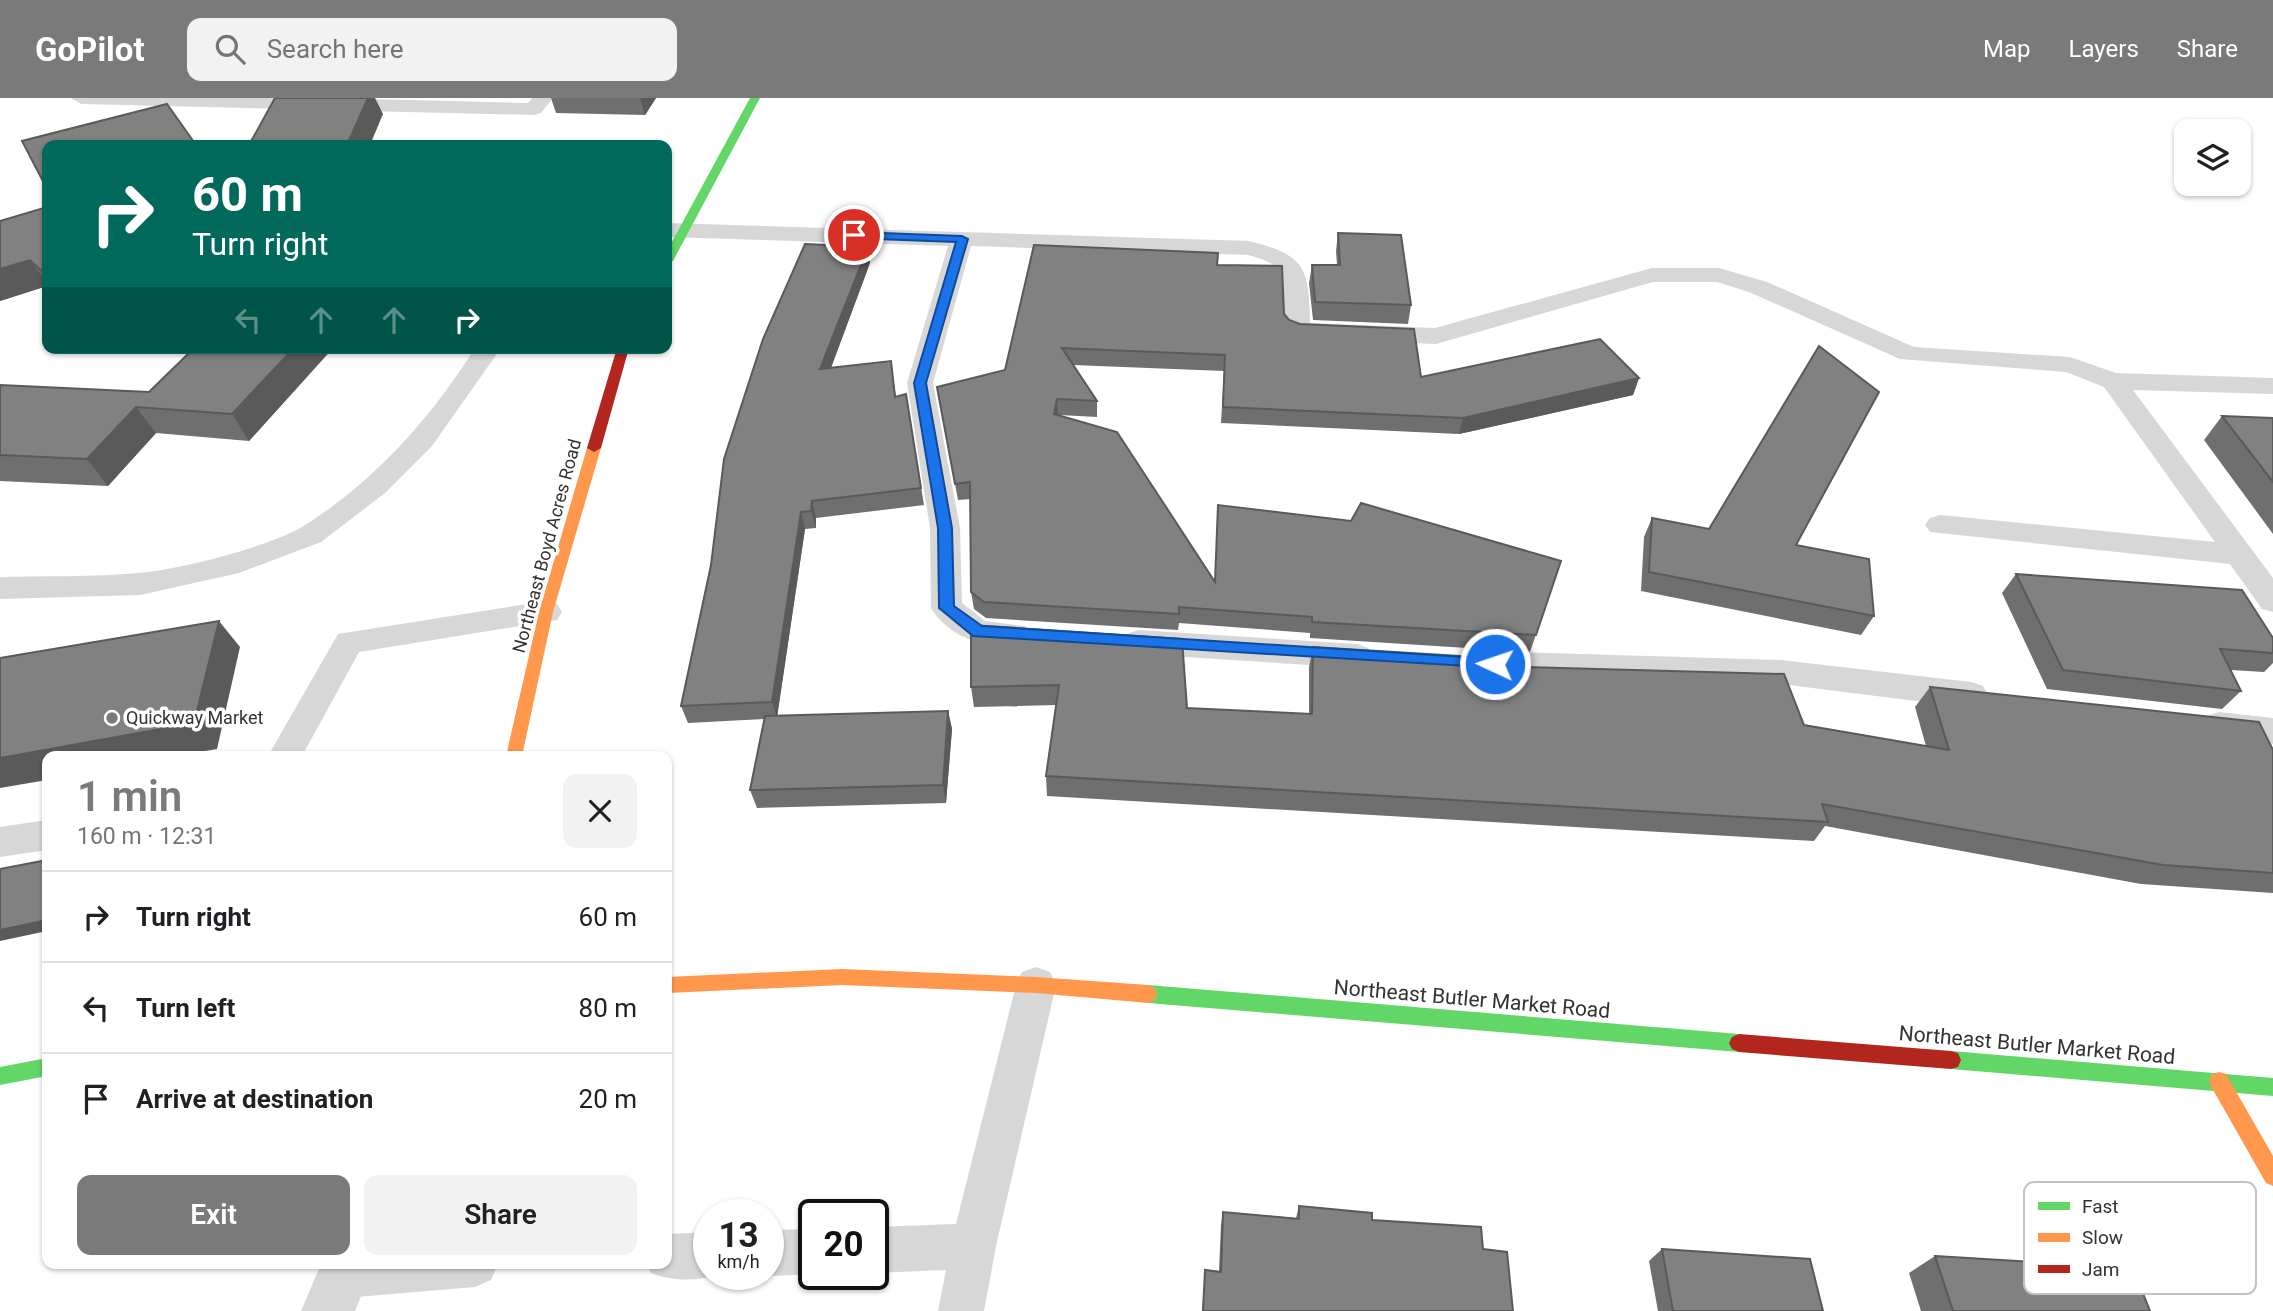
<!DOCTYPE html>
<html lang="en">
<head>
<meta charset="utf-8">
<style>
  :root { --surface:#fff; --page:#f2f2f2; --text:#202124; --muted:#757577; --line:#e0e0e0; --accent:#7a7a7a }
  body { margin:0; font-family:Roboto,sans-serif; background:var(--page); color:var(--text); height:100vh; display:flex; flex-direction:column; font-size:26px; white-space:nowrap }
  * { box-sizing:border-box; margin:0 }
  p { font-size:23px; color:var(--muted) }
  .icon { flex:none; width:38px; height:38px; fill:none; stroke:currentColor; stroke-width:2; stroke-linecap:round; stroke-linejoin:round }
  .map { position:relative; flex:1; overflow:hidden }
  .details { position:absolute; left:42px; top:653px; width:630px; height:518px; display:flex; flex-direction:column; background:var(--surface); border-radius:14px; box-shadow:0 2px 5px #0004 }
  .details>* { flex:none }
  .banner { position:absolute; left:42px; top:42px; width:630px; height:214px; border-radius:14px; box-shadow:0 2px 5px #0004; background:#00695c; color:#fff; overflow:hidden }
  .controls { position:absolute; left:2174px; top:21px; display:grid; gap:14px }
  .controls a { display:grid; place-items:center; width:77px; height:77px; border-radius:14px; background:var(--surface); box-shadow:0 2px 5px #0004; font-size:35px }
  .speed { position:absolute; left:693px; top:1101px; display:flex; gap:14px; font-size:35px; font-weight:700; text-align:center }
  .speed>* { display:grid; place-content:center; width:91px; height:91px; border-radius:50%; background:var(--surface); box-shadow:0 2px 5px #0004; line-height:1 }
  .speed small { font-size:18px; font-weight:400 }
  .speed .limit { border:4px solid #111; border-radius:10px; background:#fff; color:#111 }
  .pin { position:absolute; display:grid; place-items:center; width:60px; height:60px; color:#fff; margin:-30px; border:4px solid #fff; border-radius:50%; box-shadow:0 2px 7px #0007 }
  .me { position:absolute; width:77px; margin:-38px; rotate:273deg; stroke-linejoin:round; filter:drop-shadow(0 0 5px #0008) }
  .turn { display:flex; align-items:center; gap:24px; height:147px; padding:0 35px; font-size:32px }
  .turn .icon { width:91px; height:91px; stroke-width:2.5 }
  .turn b { display:block; font-size:49px; line-height:60px }
  .lanes { display:flex; align-items:center; height:66px; padding:0 35px; background:#0003; justify-content:center; gap:35px; direction:ltr }
  .lanes .off { opacity:.35 }
  .round { display:grid; place-items:center; flex:none; width:74px; height:74px; border-radius:14px; background:var(--page) }
  .headline { display:flex; align-items:center; justify-content:space-between; height:119px; padding:0 35px }
  h1 { font-size:42px; font-weight:600; line-height:52px; color:var(--accent) }
  .primary-button { display:flex; gap:14px; margin-top:auto; padding:14px 35px }
  .primary-button a { flex:1; height:80px; border-radius:14px; background:var(--accent); color:#fff; font-size:28px; font-weight:600; line-height:80px; text-align:center }
  .primary-button a+a { background:var(--page); color:var(--text) }
  ul { padding:0; list-style:none }
  li { display:flex; align-items:center; gap:21px; height:91px; padding:0 35px; border-top:2px solid var(--line) }
  li div { flex:1 }
  li b { display:block; font-size:26px }
  li em { font-style:normal }
  header { display:flex; align-items:center; gap:42px; box-sizing:border-box; height:98px; padding:0 35px; background:var(--accent); color:#fff }
  header strong { font-size:33px }
  nav { display:flex; gap:38px; margin-inline-start:auto; font-size:24px }
  .search { width:490px; height:63px; background:var(--page); display:flex; align-items:center; gap:18px; box-sizing:border-box; padding:0 24px; border-radius:14px; color:var(--muted); font-size:26px }
  .map>svg:first-child { display:block }
  .lines { fill:none; stroke-linecap:round; stroke-linejoin:round }
  .lane { fill:#d7d7d7; fill-rule:evenodd }
  .street { fill:#d7d7d7; fill-rule:evenodd }
  .fast { fill:#63d668; fill-rule:evenodd }
  .slow { fill:#ff974d; fill-rule:evenodd }
  .jam { fill:#b3261e; fill-rule:evenodd }
  .wall { fill:#6f6f6f }
  .shaded-wall { fill:#5a5a5a }
  .building { fill:#818181; stroke:#5a5a5a; stroke-width:2 }
  .route { fill:#1a73e8; stroke:#114b97; stroke-width:2 }
  .poi-dot { fill:#7a7a7a; stroke:#fff; stroke-width:2.5 }
  .labels { text-anchor:middle; stroke-width:7; stroke-linejoin:round; paint-order:stroke }
  .street-label { font-size:18px; fill:#333; stroke:#fff }
  .poi-label { font-size:18px; fill:#333; stroke:#fff; text-anchor:start }
  .near-street-label { font-size:21px; fill:#333; stroke:#fff }
  .key { fill:#fff; stroke:#c2c2c2; stroke-width:2 }
  .key-label { font-size:19px; fill:#333 }
</style>
</head>
<body>
<header>
<strong>GoPilot</strong>
<div class="search"><svg class="icon" aria-label="search" viewBox="0 0 24 24"><circle cx="10" cy="10" r="6"/><path d="M15 15l6 6"/></svg>Search here</div>
<nav><a>Map</a><a>Layers</a><a>Share</a></nav>
</header>
<div class="map">
<svg width="2273" height="1213" viewBox="0 0 2273 1213">
  <rect width="100%" height="100%" fill="#fff"/>
  <g class="lines">
    <path class="lane" d="M71,0h258l199,5 4,-5h21l-12,15 -7,2 -453,-11z
      M667,125l582,18c56,14 60,26 61,82l125,5 217,-60h67l48,14 147,65 156,10 46,16 157,5v16l-140,-4 140,188v34l-11,-3 -32,-45 -300,-32 -5,-7 5,-7 10,-3 275,27 -111,-155 -38,-15 -166,-13 -151,-67 -32,-10h-64l-217,62 -138,-6 -9,-3 -4,-5 -2,-56c-8,-12 -22,-15 -35,-19l-277,-9 -38,137 27,145 2,75 23,18 40,5 5,8 -5,8c-34,10 -75,-3 -94,-34l-1,-80 -23,-145 41,-137 -281,-9z
      M475,250h26l-69,98 -47,47 -64,49 -82,31 -99,22 -140,4v-22c46,-1 93,0 139,-4 40,-3 129,-26 163,-46 71,-44 129,-109 173,-179z
      M546,503l11,3 5,8 -5,8 -198,32 -57,104h-34l70,-122z
      M1138,532l219,14 11,4 5,8 -5,8 -11,4 -219,-14 -11,-4 -5,-8 5,-8z
      M1480,553l301,9 190,22 12,4 5,9 -5,9 -12,4 -190,-24 -301,-9 -11,-3 -5,-9 5,-9z
      M2219,614l54,6v26l-66,-10 -5,-9 5,-9z
      M47,722v30l-47,7v-30z
      M1036,869l14,5 6,13 -60,261 -12,65h-46l8,-41 -73,3v-46l83,-3 60,-239 6,-13z
      M814,1131l2,45 -48,2 -4,-2h4v-44z
      M709,1134v42h9c-21,8 -47,7 -67,-1l-4,-9h20v-30z
      M326,1166h172l-7,16 -16,7 -131,11 -16,-7 -7,-16z"/>
    <path class="street" d="M321,1166h53l-19,47h-54z"/>
    <path class="fast" d="M750,0h10l-87,163 -6,3v-13z
      M1148,887l591,49 7,3 3,6 -3,6 -7,3 -591,-49 -7,-3 -2,-6 2,-6z
      M1951,953l322,27v18l-322,-27 -7,-2 -3,-7 3,-7z
      M47,960v18l-47,9v-18z"/>
    <path class="slow" d="M594,346l7,4 -48,164 -31,144h-16l33,-144 48,-164z
      M842,871l194,8 112,8 7,3 2,6 -2,6 -7,3 -112,-10 -194,-8 -175,8v-16z
      M2219,974l7,2 47,82v30l-7,-3 -54,-95 -3,-7 3,-7z"/>
    <path class="jam" d="M617,250h12l-28,100 -7,4 -7,-4z
      M1739,936l212,17 7,2 3,7 -3,7 -7,2 -212,-17 -7,-3 -3,-6 3,-6z"/>
  </g>
  <path class="wall" d="M551,0h105l-11,17 -89,-2z
    M47,109v79l-47,15z
    M1338,135l73,72 -3,19 -95,-4 -4,-37 3,-18h25l-1,-14z
    M870,165l-39,105 60,-7 5,36 10,-3 18,111 -108,13v10l-11,1 -28,187 171,-5 4,18 -6,74 -189,5 -7,-18 14,-71 -76,4 -7,-17z
    M1217,167l67,49 5,6 132,57 218,1 -6,17 -174,39 -238,-11 3,-52 -151,-6 24,36v16l-37,-2 155,167 346,-21 -31,91 -220,-14v-5l-131,-10 -1,7 -192,-12 -12,-9 -3,-17v-93l-13,1 -21,-113 68,-17z
    M194,250h139l-84,93 -93,-8 -48,53 -108,-5v-96l149,7z
    M2222,318l51,2v116l-69,-94z
    M1652,420l144,27 78,71 -13,19 -220,-44 3,-54z
    M2016,476l257,64v25l-9,9 -33,-2 10,21 -19,18 -175,-20 -45,-96z
    M971,527l216,83 122,6v-47l4,-20 212,20 279,58 122,21 -11,-39 15,-20 343,63v143l-132,-9 -316,-58 -11,15 -767,-45 -1,-20 10,-71 -82,2 -3,-20z
    M1299,1108l73,14 111,29 30,62h-311l3,-41 14,1 2,-46 2,-13 73,6z
    M1662,1151l161,62h-165l-9,-50z
    M1935,1158l215,55h-229l-12,-38z"/>
  <path class="shaded-wall" d="M368,0h7l8,16 -13,31h-23z
    M640,0h16l-11,17z
    M868,149l2,16 -46,123 -4,-17z
    M30,162l17,23v3l-47,15v-32z
    M294,250h39l-84,93 -17,-27z
    M1639,280l-6,17 -174,39 4,-16z
    M1057,301l1,16 -4,-1z
    M136,309l20,26 -48,53 -21,-27z
    M812,403l4,17v10l-5,-17z
    M801,414l4,17 -28,189 -5,-16z
    M219,523l21,26 -23,102 -41,7h-129v24l-47,8v-30z
    M948,613l4,18 -6,74 -3,-18z
    M47,822v11l-47,10v-11z"/>
  <path class="building" d="M275,0h93l-21,47h-98z
    M167,6l29,41h-149v44l-25,-48z
    M47,109v65l-3,1 -14,-13 -30,9v-48z
    M1338,135l63,2 10,70 -96,-3 -3,-37h28z
    M805,146l63,3 -48,122 71,-8 4,36 11,-3 15,94 -109,13 -1,10 -10,1 -29,190 -91,4 30,-141 13,-106 39,-120z
    M1034,147l184,8 -1,12 65,1 2,48 5,6 11,4 114,5 7,48 179,-38 39,39 -176,40 -240,-11 2,-52 -163,-7 35,53 -40,-2 -3,15 63,18 98,150 3,-77 133,16 10,-18 200,58 -25,74 -224,-13v-5l-133,-10v7l-195,-12 -13,-10 -1,-110 -15,2 -18,-97 68,-17z
    M1819,248l60,46 -83,153 73,14 5,57 -225,-44 3,-54 57,11z
    M194,250h100l-62,66 -96,-7 -49,52 -87,-4v-70l149,7z
    M2222,318l51,2v64z
    M2016,476l226,16 31,48v15l-53,-4 21,42 -178,-21z
    M219,523l-25,102 -194,35v-100z
    M971,527l211,14 5,69 125,6 1,-67 214,13 -2,7 259,7 20,51 145,25 -19,-63 329,35 14,28v123l-110,-8 -341,-61 6,18 -782,-46 13,-91 -88,2z
    M948,613l-5,74 -193,5 15,-74z
    M47,762v60l-47,10v-61z
    M1299,1108l73,7v7l109,7 2,22 24,3 6,59h-310l2,-41 16,2 2,-60 76,7z
    M1662,1151l148,10 13,52h-150z
    M1935,1158l198,12 17,43h-197z"/>
  <path class="route" d="M854,134l108,4 6,3 -42,144 26,145 2,78 28,20 513,33 5,1v8l-527,-32 -34,-28 -1,-80 -24,-145 42,-141 -106,-4v-5z"/>
  <circle class="poi-dot" cx="112" cy="620" r="7"/>
  <g class="labels">
    <g class="street-label">
      <text transform="translate(547 448) rotate(-75)" y="6">Northeast Boyd Acres Road</text>
    </g>
    <g class="poi-label">
      <text x="126" y="626">Quickway Market</text>
    </g>
    <g class="near-street-label">
      <text transform="translate(1472 901) rotate(5)" y="7">Northeast Butler Market Road</text>
      <text transform="translate(2037 947) rotate(5)" y="7">Northeast Butler Market Road</text>
    </g>
  </g>
  <rect x="2024" y="1084" width="232" height="112" rx="10" class="key"/>
  <rect x="2038" y="1104" width="32" height="8" fill="#63d668"/>
  <rect x="2038" y="1135" width="32" height="9" fill="#ff974d"/>
  <rect x="2038" y="1167" width="32" height="8" fill="#b3261e"/>
  <g class="key-label">
    <text x="2082" y="1115">Fast</text>
    <text x="2082" y="1146">Slow</text>
    <text x="2082" y="1178">Jam</text>
  </g>
</svg>
<div class="controls">
<a><svg class="icon" aria-label="layers" viewBox="0 0 24 24"><path d="M12 4l9 5-9 5-9-5zM3 14l9 5 9-5"/></svg></a>
</div>
<div class="speed"><div>13<small>km/h</small></div><div class="limit">20</div></div>
<div class="pin" style="left:854px;top:137px;background:#d93025"><svg class="icon" aria-label="arrive" viewBox="0 0 24 24"><path d="M6 21V4h12l-3 4 3 4H6"/></svg></div>
<svg class="me" style="left:1495px;top:566px" viewBox="-20 -20 40 40"><circle r="17" fill="#1a73e8" stroke="#fff" stroke-width="3"/><path d="M0-11L8 9 0 5-8 9z" fill="#fff"/></svg>
<div class="banner">
<div class="turn"><svg class="icon" aria-label="right" viewBox="0 0 24 24"><path d="M7 20v-9h11M14 6l5 5-5 5"/></svg><div><b>60 m</b>Turn right</div></div>
<div class="lanes"><svg class="icon off" aria-label="left" viewBox="0 0 24 24"><path d="M17 20v-9H6M10 6l-5 5 5 5"/></svg><svg class="icon off" aria-label="ahead" viewBox="0 0 24 24"><path d="M12 20V5M6 11l6-6 6 6"/></svg><svg class="icon off" aria-label="ahead" viewBox="0 0 24 24"><path d="M12 20V5M6 11l6-6 6 6"/></svg><svg class="icon" aria-label="right" viewBox="0 0 24 24"><path d="M7 20v-9h11M14 6l5 5-5 5"/></svg></div>
</div>
<section class="details">
<div class="headline"><div><h1>1 min</h1><p>160 m · 12:31</p></div><a class="round"><svg class="icon" aria-label="close" viewBox="0 0 24 24"><path d="M6 6l12 12M18 6L6 18"/></svg></a></div>
<ul>
<li><svg class="icon" aria-label="right" viewBox="0 0 24 24"><path d="M7 20v-9h11M14 6l5 5-5 5"/></svg><div><b>Turn right</b></div><em>60 m</em></li>
<li><svg class="icon" aria-label="left" viewBox="0 0 24 24"><path d="M17 20v-9H6M10 6l-5 5 5 5"/></svg><div><b>Turn left</b></div><em>80 m</em></li>
<li><svg class="icon" aria-label="arrive" viewBox="0 0 24 24"><path d="M6 21V4h12l-3 4 3 4H6"/></svg><div><b>Arrive at destination</b></div><em>20 m</em></li>
</ul>
<div class="primary-button"><a>Exit</a><a>Share</a></div>
</section>
</div>
</body>
</html>
